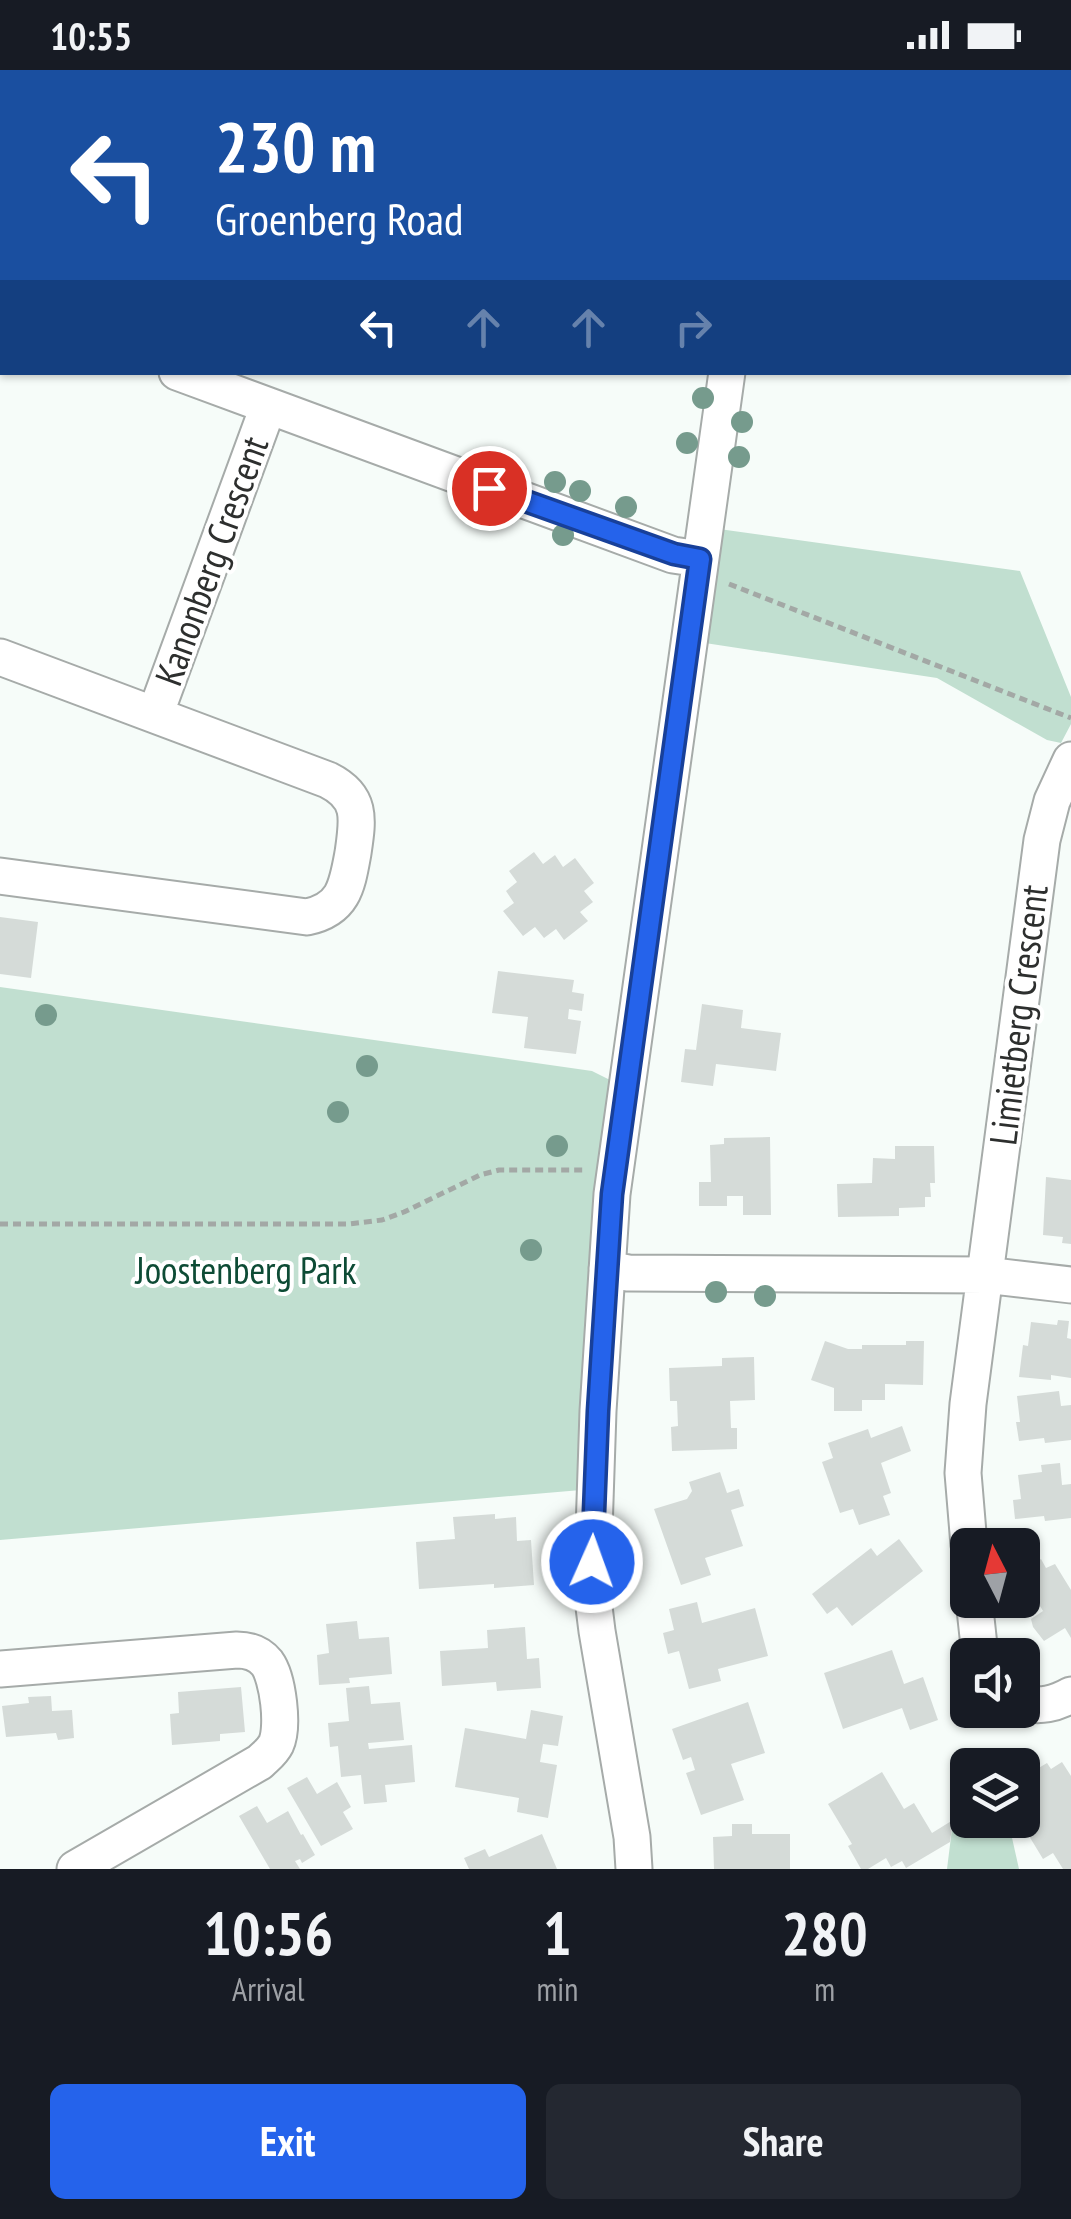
<!DOCTYPE html>
<html lang="en">
<head>
<meta charset="utf-8">
<style>
  :root { --surface:#171b24; --page:#242831; --text:#f1f3f6; --muted:#9ea1a6; --accent:#2563eb }
  body { margin:0; font-family:"PT Sans Narrow",sans-serif; background:var(--page); color:var(--text); height:100vh; display:flex; flex-direction:column; font-size:38px; white-space:nowrap }
  * { box-sizing:border-box; margin:0 }
  p { font-size:32px; color:var(--muted) }
  .icon { flex:none; width:55px; height:55px; fill:none; stroke:currentColor; stroke-width:2; stroke-linecap:round; stroke-linejoin:round }
  .map { position:relative; height:1799px; overflow:hidden }
  .side { display:flex; flex-direction:column; background:var(--surface); flex:1 }
  .side>* { flex:none }
  .top-card { position:absolute; left:0px; top:0px; width:1072px; height:305px; box-shadow:0 2px 8px #0004; background:#1a4fa0; color:#fff; overflow:hidden }
  .needle { width:65px; rotate:354deg }
  .buttons { position:absolute; left:950px; top:1458px; display:grid; gap:20px }
  .buttons a { display:grid; place-items:center; width:90px; height:90px; border-radius:15px; background:var(--surface); box-shadow:0 2px 8px #0004; font-size:50px }
  .pin { position:absolute; display:grid; place-items:center; width:85px; height:85px; color:#fff; margin:-42px; border:5px solid #fff; border-radius:50%; box-shadow:0 2px 10px #0007 }
  .me { position:absolute; width:110px; margin:-55px; rotate:2deg; stroke-linejoin:round; filter:drop-shadow(0 0 8px #0008) }
  .turn { display:flex; align-items:center; gap:35px; height:210px; padding:0 50px; font-size:45px }
  .turn .icon { width:130px; height:130px; stroke-width:2.5 }
  .turn b { display:block; font-size:70px; line-height:85px }
  .lanes { display:flex; align-items:center; height:95px; padding:0 50px; background:#0003; justify-content:center; gap:50px; direction:ltr }
  .lanes .off { opacity:.35 }
  .eta { display:flex; justify-content:space-evenly; align-items:center; height:170px; text-align:center }
  .eta b { font-size:60px; font-weight:800; line-height:70px }
  .primary-button { display:flex; gap:20px; margin-top:auto; padding:20px 50px }
  .primary-button a { flex:1; height:115px; border-radius:15px; background:var(--accent); color:#fff; font-size:40px; font-weight:800; line-height:115px; text-align:center }
  .primary-button a+a { background:var(--page); color:var(--text) }
  .status { display:flex; justify-content:space-between; align-items:center; height:70px; padding:0 50px; background:var(--surface); direction:ltr }
  .status svg { height:28px; fill:currentColor }
  .map>svg:first-child { display:block }
  .green { fill:#c1dfd0 }
  .building { fill:#d5dbd8 }
  .lines { fill:none; stroke-linecap:round; stroke-linejoin:round }
  .minor-casing { stroke:#a6aba9; stroke-width:39 }
  .tertiary-casing { stroke:#a6aba9; stroke-width:46 }
  .path { stroke:#a3a8a5; stroke-width:5; stroke-dasharray:8 5; stroke-linecap:butt }
  .minor { stroke:#fff; stroke-width:35 }
  .tertiary { stroke:#fff; stroke-width:42 }
  .tree { fill:#769b8d }
  .route-casing { stroke:#184099; stroke-width:25 }
  .route { stroke:#2563eb; stroke-width:18 }
  .labels { text-anchor:middle; stroke-width:8; stroke-linejoin:round; paint-order:stroke }
  .street-label { font-size:38px; fill:#2d2f2e; stroke:#fff }
  .park-label { font-size:38px; fill:#0d4b35; stroke:#fff }
</style>
</head>
<body>
<div class="status"><b>10:55</b><svg viewBox="0 0 49 12"><path d="M0 12V9h3v3zM5 12V6h3v6zM10 12V3h3v9zM15 12V0h3v12zM26 1h20v11H26zM47 4h2v5h-2z"/></svg></div>
<div class="map">
<svg width="1071" height="1799" viewBox="0 0 1071 1799">
  <rect width="100%" height="100%" fill="#f6fcf9"/>
  <path class="green" d="M719,459l301,42 51,126v27l-10,19 -14,-3 -110,-62 -232,-35z
    M0,917l592,84 20,10 -31,409 -581,50z
    M967,1702l1,48h40l11,49h-72l10,-80z"/>
  <path class="building" d="M534,782l9,12 12,-9 8,12 12,-9 19,25 -10,8 9,11 -13,10 8,9 -24,19 -8,-11 -12,9 -9,-11 -12,9 -20,-25 11,-8 -8,-12 11,-9 -8,-11z
    M0,847l38,5 -7,56 -31,-4z
    M498,901l76,9 -2,12 12,2 -2,17 -13,-2 -1,10 13,2 -5,33 -52,-6 4,-31 -36,-4z
    M702,934l41,6 -2,18 40,5 -5,38 -60,-7 -3,22 -32,-4 4,-33 11,1z
    M770,1067l1,78h-28v-19h-16v10h-28v-24h12l-1,-37 14,-1v-6z
    M895,1076h39l1,37h-5l1,14h-6v10l-26,1v8l-61,1 -1,-33 35,-1 1,-25 22,1z
    M1046,1107l25,3v64l-9,-1 1,-6 -20,-2z
    M1058,1250l11,1 -2,17 4,1v39l-20,-3v5l-32,-3 4,-32 5,1 3,-24 26,3z
    M825,1271l23,8h14v-4h44v-4h18l-1,44 -38,-1v16h-23v11h-28v-23l-23,-8z
    M754,1287l1,43 -25,1 1,27h6v21l-65,2 -1,-24 7,-1 -1,-25h-7l-1,-33 53,-2v-8z
    M1059,1321l2,15 10,-1v35l-26,3 -1,-5 -25,3 -3,-19h4l-3,-26z
    M902,1356l9,25 -30,12 10,30 -8,3 7,19 -31,10 -6,-16 -13,4 -18,-51 11,-4 -5,-15 40,-14 3,9z
    M1060,1393l2,22 9,-1v34l-26,3 -1,-5 -29,3 -2,-19 8,-1 -3,-24 24,-3 -1,-7z
    M720,1402l7,21 12,-4 5,17 -13,4 12,36 -38,12 6,17 -30,10 -27,-76 33,-10 5,-8 -3,-9z
    M495,1444v5l21,-2 1,24 14,-1 3,45 -40,3v-4l-75,5 -3,-47 39,-3 -2,-22z
    M899,1469l24,32 -71,55 -15,-19 -10,7 -15,-20 59,-46 6,8z
    M1041,1489l5,9 9,-4 16,26v48l-6,-10 -21,13 -11,-14 -2,-8 12,-8 -21,-35v-6z
    M697,1532l5,21 53,-15 13,48 -50,13 3,12 -32,8 -10,-38 -11,3 -5,-21 11,-3 -5,-21z
    M357,1551l2,18 30,-2 3,37 -43,4 1,5 -31,2 -2,-30 12,-2 -3,-29z
    M525,1557l2,32 12,-1 2,30 -44,3 -1,-9 -54,4 -2,-35 48,-3 -1,-18z
    M892,1580l12,34 19,-7 15,43 -28,10 -8,-22 -59,21 -19,-56z
    M369,1616l2,18 29,-2 4,38 -36,3 1,6 43,-4 3,37 -30,3 2,17 -23,2 -3,-29 -20,2 -3,-31 -8,1 -2,-24 21,-2 -3,-33z
    M241,1617l4,45 -25,2v7l-48,4 -2,-31 9,-1 -1,-21z
    M51,1626l1,15 20,-1 2,28 -16,2 -2,-7 -50,4 -4,-31 27,-3 -1,-6z
    M748,1632l17,51 -34,11 13,36 -43,15 -15,-42 9,-3 -4,-13 -8,3 -11,-31z
    M531,1640l32,6 -5,30 -15,-2 -3,18 17,3 -9,53 -31,-6 2,-14 -64,-11 10,-59 61,11z
    M1062,1692l9,14v93h-8l-10,-16 -10,6 -17,-28 11,-7 -15,-25v-21l25,-15 4,6z
    M882,1702l22,37 10,-6 18,30 21,-13 -3,22 -44,26 -4,-7 -11,6 -5,-9 -18,11h-7l-13,-23 4,-2 -24,-40z
    M307,1707l10,17 20,-12 14,25 -8,5 10,17 -32,17 -34,-58z
    M257,1736l10,17 21,-12 13,24 2,-1 12,21 -13,8 -2,-4 -5,2 5,8h-30l-31,-53z
    M732,1754h20v10h38v35h-76l-1,-32 19,-1z
    M542,1764l15,35h-88l-5,-11 21,-9 4,8z"/>
  <g class="lines">
    <defs>
      <path id="minor" d="M355,0l6,2
        M548,2l3,-2
        M1001,2l2,-2
        M0,236l2,1
        M177,302l496,183 27,4
        M0,587l328,123c34,17 30,39 25,73 -6,33 -9,56 -46,64l-307,-41
        M155,645l113,-308
        M607,1199l21,4 357,2 86,10
        M969,1475l-6,-72 5,-69 74,-564 10,-39 19,-41
        M974,1530l6,55
        M0,1599l237,-19c12,0 22,3 30,13 11,15 17,64 9,81 -4,8 -10,12 -16,18l-185,107
        M1022,1633c19,4 33,1 49,-8
        M634,1799l-2,-32 -35,-206 -5,-40 6,-180 14,-217 115,-822"/>
      <path id="tertiary" d="M905,0l3,2
        M1070,177l1,1"/>
    </defs>
    <use href="#minor" class="minor-casing"/>
    <use href="#tertiary" class="tertiary-casing"/>
    <path class="path" d="M729,514l342,134
      M0,1154h349l33,-4 22,-8 76,-37 19,-5h87"/>
    <use href="#minor" class="minor"/>
    <use href="#tertiary" class="tertiary"/>
  </g>
  <g class="tree">
    <circle cx="703" cy="328" r="11"/>
    <circle cx="742" cy="352" r="11"/>
    <circle cx="687" cy="373" r="11"/>
    <circle cx="739" cy="387" r="11"/>
    <circle cx="555" cy="412" r="11"/>
    <circle cx="580" cy="421" r="11"/>
    <circle cx="626" cy="437" r="11"/>
    <circle cx="563" cy="465" r="11"/>
    <circle cx="46" cy="945" r="11"/>
    <circle cx="367" cy="996" r="11"/>
    <circle cx="338" cy="1042" r="11"/>
    <circle cx="557" cy="1076" r="11"/>
    <circle cx="531" cy="1180" r="11"/>
    <circle cx="716" cy="1222" r="11"/>
    <circle cx="765" cy="1226" r="11"/>
  </g>
  <g class="lines">
    <defs>
      <path id="route" d="M489,418l185,66 26,5 -88,635 -14,217 -6,151"/>
    </defs>
    <use href="#route" class="route-casing"/>
    <use href="#route" class="route"/>
  </g>
  <g class="labels">
    <g class="street-label">
      <text transform="translate(212 491) rotate(-70)" y="13">Kanonberg Crescent</text>
      <text transform="translate(1019 945) rotate(-83)" y="13">Limietberg Crescent</text>
    </g>
    <g class="park-label">
      <text x="246" y="1214">Joostenberg Park</text>
    </g>
  </g>
</svg>
<div class="buttons">
<a><svg class="needle" viewBox="-14 -14 28 28"><path d="M0-13l5 13h-10z" fill="#e53935"/><path d="M0 13l5-13h-10z" fill="#9ea1a6"/></svg></a>
<a><svg class="icon" aria-label="sound" viewBox="0 0 24 24"><path d="M4 9h4l5-4v14l-5-4H4zM17 9q2 3 0 6"/></svg></a>
<a><svg class="icon" aria-label="layers" viewBox="0 0 24 24"><path d="M12 4l9 5-9 5-9-5zM3 14l9 5 9-5"/></svg></a>
</div>
<div class="pin" style="left:489px;top:418px;background:#d93025"><svg class="icon" aria-label="arrive" viewBox="0 0 24 24"><path d="M6 21V4h12l-3 4 3 4H6"/></svg></div>
<svg class="me" style="left:592px;top:1492px" viewBox="-20 -20 40 40"><circle r="17" fill="#2563eb" stroke="#fff" stroke-width="3"/><path d="M0-11L8 9 0 5-8 9z" fill="#fff"/></svg>
<div class="top-card">
<div class="turn"><svg class="icon" aria-label="left" viewBox="0 0 24 24"><path d="M17 20v-9H6M10 6l-5 5 5 5"/></svg><div><b>230 m</b>Groenberg Road</div></div>
<div class="lanes"><svg class="icon" aria-label="left" viewBox="0 0 24 24"><path d="M17 20v-9H6M10 6l-5 5 5 5"/></svg><svg class="icon off" aria-label="ahead" viewBox="0 0 24 24"><path d="M12 20V5M6 11l6-6 6 6"/></svg><svg class="icon off" aria-label="ahead" viewBox="0 0 24 24"><path d="M12 20V5M6 11l6-6 6 6"/></svg><svg class="icon off" aria-label="right" viewBox="0 0 24 24"><path d="M7 20v-9h11M14 6l5 5-5 5"/></svg></div>
</div>
</div>
<section class="side">
<div class="eta">
<div><b>10:56</b><p>Arrival</p></div>
<div><b>1</b><p>min</p></div>
<div><b>280</b><p>m</p></div>
</div>
<div class="primary-button"><a>Exit</a><a>Share</a></div>
</section>
</body>
</html>
